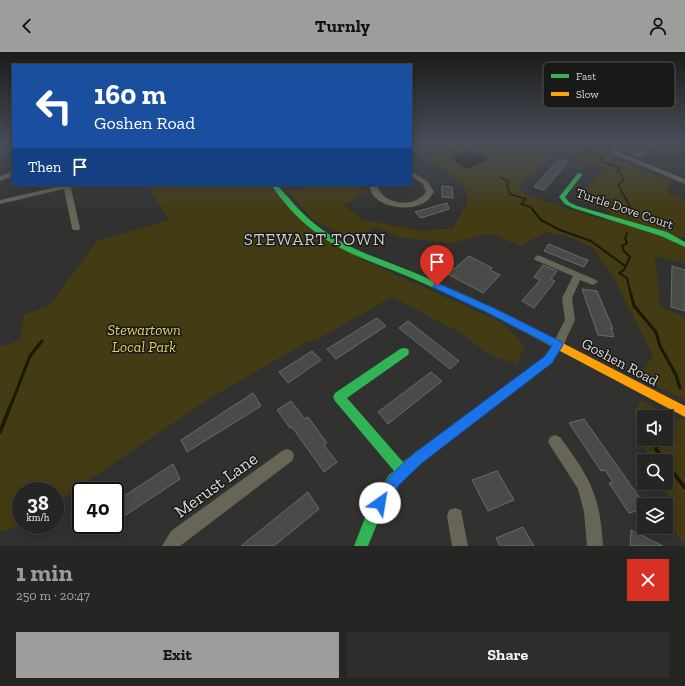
<!DOCTYPE html>
<html lang="en">
<head>
<meta charset="utf-8">
<style>
  :root { --surface:#252524; --page:#2d2d2c; --text:#f1f3f6; --muted:#a3a5a6; --line:#424241; --accent:#9d9d9b }
  body { margin:0; font-family:"Zilla Slab",serif; background:var(--page); color:var(--text); height:100vh; display:flex; flex-direction:column; font-size:15px; white-space:nowrap }
  * { box-sizing:border-box; margin:0 }
  p { font-size:13px; color:var(--muted) }
  .icon { flex:none; width:22px; height:22px; fill:none; stroke:currentColor; stroke-width:2; stroke-linecap:round; stroke-linejoin:round }
  .map { position:relative; height:494px; overflow:hidden }
  .side { display:flex; flex-direction:column; background:var(--surface); flex:1 }
  .side>* { flex:none }
  .banner { position:absolute; left:12px; top:12px; width:400px; height:122px; border-radius:0px; box-shadow:0 2px 10px #0003,0 0 0 1px var(--line); background:#1a4fa0; color:#fff; overflow:hidden }
  .buttons { position:absolute; left:637px; top:358px; display:grid; gap:8px }
  .buttons a { display:grid; place-items:center; width:36px; height:36px; border-radius:0px; background:var(--surface); box-shadow:0 2px 10px #0003,0 0 0 1px var(--line); font-size:20px }
  .speed { position:absolute; left:12px; top:430px; display:flex; gap:8px; font-size:20px; font-weight:700; text-align:center }
  .speed>* { display:grid; place-content:center; width:52px; height:52px; border-radius:50%; background:var(--surface); box-shadow:0 2px 10px #0003,0 0 0 1px var(--line); line-height:1 }
  .speed small { font-size:10px; font-weight:400 }
  .speed .limit { border:2px solid #111; border-radius:6px; background:#fff; color:#111 }
  .pin { position:absolute; display:grid; place-items:center; width:34px; height:34px; color:#fff; margin:-41px -17px; border-radius:50% 50% 50% 0; rotate:-45deg; box-shadow:0 0 4px #0007 }
  .pin .icon { rotate:45deg }
  .me { position:absolute; width:44px; margin:-22px; rotate:32deg; stroke-linejoin:round; filter:drop-shadow(0 0 3px #0008) }
  .turn { display:flex; align-items:center; gap:14px; height:84px; padding:0 16px; font-size:18px }
  .turn .icon { width:52px; height:52px; stroke-width:2.5 }
  .turn b { display:block; font-size:28px; line-height:34px }
  .then { display:flex; align-items:center; height:38px; padding:0 16px; background:#0003; gap:8px; font-size:15px }
  .round { display:grid; place-items:center; flex:none; width:42px; height:42px; border-radius:0px; background:var(--page) }
  .summary { display:flex; align-items:center; justify-content:space-between; height:68px; padding:0 16px }
  h1 { font-size:24px; font-weight:700; line-height:30px; color:var(--accent) }
  .primary-button { display:flex; gap:8px; margin-top:auto; padding:8px 16px }
  .primary-button a { flex:1; height:46px; border-radius:0px; background:var(--accent); color:#111; font-size:16px; font-weight:700; line-height:46px; text-align:center }
  .primary-button a+a { background:var(--page); color:var(--text) }
  header { display:flex; justify-content:space-between; align-items:center; height:52px; padding:0 16px; background:var(--accent); color:#111; font-size:18px; font-weight:700 }
  .map>svg:first-child { display:block }
  .green { fill:#433b14; fill-rule:evenodd }
  .water { fill:#1d1805 }
  .lines { fill:none; stroke-linecap:round; stroke-linejoin:round }
  .stream-far3 { stroke:#1d1805; stroke-width:1.5 }
  .stream-far2 { stroke:#1d1805; stroke-width:2 }
  .stream-far1 { stroke:#1d1805; stroke-width:3 }
  .stream { stroke:#1d1805; stroke-width:3.5 }
  .building { fill:#4a4a49; stroke:#6b6a69 }
  .street { fill:#676555; fill-rule:evenodd }
  .fast { fill:#30b455; fill-rule:evenodd }
  .slow { fill:#ff9f0a; fill-rule:evenodd }
  .route { fill:#1a73e8; stroke:#114b97 }
  .labels { text-anchor:middle; stroke-width:3; stroke-linejoin:round; paint-order:stroke }
  .far-street-label { font-size:13px; fill:#d7d7d5; stroke:#191918 }
  .park-label { font-size:15px; font-style:italic; fill:#e4ce65; stroke:#191918 }
  .street-label { font-size:15px; fill:#d7d7d5; stroke:#191918 }
  .quarter-label { font-size:17px; letter-spacing:1px; fill:#cecdca; stroke:#191918 }
  .near-street-label { font-size:18px; fill:#d7d7d5; stroke:#191918 }
  .key { fill:#191918; stroke:#525251; stroke-width:1 }
  .key-label { font-size:11px; fill:#d7d7d5 }
</style>
</head>
<body>
<header><svg class="icon" aria-label="back" viewBox="0 0 24 24"><path d="M15 5l-7 7 7 7"/></svg>Turnly<svg class="icon" aria-label="person" viewBox="0 0 24 24"><circle cx="12" cy="8" r="4"/><path d="M4 21q1-7 8-7t8 7"/></svg></header>
<div class="map">
<svg width="685" height="494" viewBox="0 0 685 494">
  <rect width="100%" height="100%" fill="#313130"/>
  <path class="green" d="M411,91h179l27,16 53,23 -3,12 18,6v37l-12,1 12,7v19l-30,-8 5,51 25,10v83l-46,-23 14,-21 -42,-83 -19,-26 -23,-10 -22,-5 -27,14 -30,-13 -37,10 -52,-5 -24,-11 -18,10 -16,-2 -31,-16 -24,-28 26,-6h27l26,4 -1,4 -23,12 20,15 60,11 30,-3 15,-27 -3,-14 -15,-13 -39,-25zM558,101l48,15 -29,29 7,5 27,9 -8,9 -79,-26 -6,-8z
    M147,133h120l6,6 4,-1 30,34 58,37 136,61 24,24 -8,18 -25,-8 -33,-24 -67,-35 -72,41 -13,4 -95,55 -157,106v-12h-34v34h2l-23,7v-185l20,-7 4,-25 26,-10 47,-64 72,-21z
    M640,348l39,20 6,-4v130l-19,-26 2,-28 -6,-9h4v-22h-17l-15,-48zM644,365h22v22h-22z"/>
  <path class="water" d="M466,99l14,3 9,5 -23,10 -16,-11z"/>
  <g class="lines">
    <path class="stream-far3" d="M431,91l11,1 2,4 13,7
      M576,91c5,2 12,2 16,6l-6,3 17,5 -3,4 20,7 -3,3 5,5 1,5 -5,4 14,25
      M500,125l9,5 -2,2 3,10 16,5 -5,5 10,3 2,3"/>
    <path class="stream-far2" d="M532,157l9,11 19,10 31,11 34,25
      M632,157l2,7
      M627,181l-2,5 2,5 -5,3 2,5 6,6 -6,13 -5,3 8,5 4,17"/>
    <path class="stream-far1" d="M631,242l3,12 22,26 4,14 16,29 4,13
      M11,353l19,-49 12,-15"/>
    <path class="stream" d="M0,380l11,-28
      M659,387l-3,10 8,12
      M666,411l19,25"/>
  </g>
  <path class="building" d="M642,91h11l-11,13 -9,-2z
    M559,107l9,3 -24,28 -10,-3z
    M442,134l10,1 1,11 -11,-1z
    M447,151l2,6 -28,9 -6,-6z
    M549,192l33,14 6,2 -4,7 -40,-16z
    M469,204l23,12 -2,2 10,5 -17,18 -39,-21 7,-5 3,2z
    M543,213l14,6 -6,8 4,2 -21,27 -12,-7 18,-21 -6,-3z
    M672,214l13,4v41l-14,-4z
    M582,237l15,2 16,38 -2,-1 3,9 -16,-2z
    M377,266l9,8 -50,33 -9,-10z
    M408,269l51,40 -9,8 -51,-41z
    M312,299l9,9 -33,23 -9,-11z
    M431,320l11,9 -54,43 -10,-12z
    M253,341l8,13 -74,46 -6,-12z
    M291,349l14,18 3,-2 19,26 -3,2 13,17 -13,10 -32,-45 -2,1 -13,-18z
    M584,367l60,85v5l-15,4 -20,-30 4,-1 -8,-12 -4,1 -32,-48z
    M173,412l7,15 -65,43v-20z
    M497,419l17,29 -26,11 -16,-31z
    M308,440l11,17 -45,37h-33z
    M523,475l11,19h-34l-4,-8z
    M631,478l32,16h-33z"/>
  <g class="lines">
    <path class="street" d="M615,91h6l-5,7 2,2 67,27v5l-71,-30 -4,-4z
      M13,119v5l-13,5v-5z
      M411,119l17,11 6,10c-2,2 -4,6 -6,8 -13,12 -46,9 -56,-6 -1,-2 -2,-6 -3,-9h8c5,20 38,24 49,7l-3,-8 -12,-8z
      M65,133h13l-7,3 9,40 -1,2h-6l-1,-2 -8,-39 -64,15v-4z
      M538,203l58,25 2,2 -5,3 -13,-5 -8,18 3,22 -13,28 -4,2 -4,-2 -2,-3 13,-25 -3,-22 11,-22 -38,-16 -1,-2z
      M555,383l5,2c30,41 40,57 43,109h-16l-3,-34 -6,-23 -30,-47 2,-5z
      M287,397l5,2 2,5 -2,5 -112,85h-18l9,-15 111,-80z
      M455,456l6,2 7,36h-16l-5,-30 2,-6z"/>
    <path class="fast" d="M578,121l5,1 -18,23 4,5 8,4 90,26 18,10v5l-24,-11 -88,-28 -8,-4 -6,-7z
      M271,133h6c14,15 26,31 43,43 27,21 61,31 93,44 35,15 69,30 102,46l2,3 -2,3h-6c-34,-18 -68,-33 -102,-48 -32,-13 -65,-23 -93,-45 -16,-12 -31,-29 -43,-46z
      M558,289l4,1 1,3 -11,18 -131,99 -22,23 -20,34 -11,27h-14l14,-36 21,-35 5,-4 -59,-70 -2,-4 2,-4 65,-44 4,-1 4,1 1,3 -1,3 -61,43 56,64 10,-8 131,-97 10,-15z"/>
    <path class="slow" d="M512,265l173,89v11l-176,-93 -2,-3 2,-3z"/>
  </g>
  <linearGradient id="sky" x2="0" y2="1"><stop stop-color="#1b1b1a"/><stop offset="0.57" stop-color="#484e59"/><stop offset="1" stop-color="#484e59" stop-opacity="0"/></linearGradient>
  <rect width="685" height="160" fill="url(#sky)"/>
  <path class="route" d="M437,231l57,25 68,34 1,3 -11,18 -130,100 -23,22 -14,23 -5,2 -5,-2 -2,-5 17,-27 23,-22 132,-98 7,-10 -64,-33 -54,-25 -1,-2z"/>
  <g class="labels">
    <g class="far-street-label">
      <text transform="translate(625 156) rotate(19)" y="5">Turtle Dove Court</text>
    </g>
    <g class="park-label">
      <text x="144" y="283">Stewartown<tspan x="144" dy="17">Local Park</tspan></text>
    </g>
    <g class="street-label">
      <text transform="translate(620 310) rotate(28)" y="5">Goshen Road</text>
    </g>
    <g class="quarter-label">
      <text x="315" y="193">STEWART TOWN</text>
    </g>
    <g class="near-street-label">
      <text transform="translate(216 433) rotate(-36)" y="6">Merust Lane</text>
    </g>
  </g>
  <rect x="543" y="10" width="132" height="46" rx="6" class="key"/>
  <rect x="551" y="22" width="18" height="4" fill="#30b455"/>
  <rect x="551" y="40" width="18" height="4" fill="#ff9f0a"/>
  <g class="key-label">
    <text x="576" y="28">Fast</text>
    <text x="576" y="46">Slow</text>
  </g>
</svg>
<div class="buttons">
<a><svg class="icon" aria-label="sound" viewBox="0 0 24 24"><path d="M4 9h4l5-4v14l-5-4H4zM17 9q2 3 0 6"/></svg></a>
<a><svg class="icon" aria-label="search" viewBox="0 0 24 24"><circle cx="10" cy="10" r="6"/><path d="M15 15l6 6"/></svg></a>
<a><svg class="icon" aria-label="layers" viewBox="0 0 24 24"><path d="M12 4l9 5-9 5-9-5zM3 14l9 5 9-5"/></svg></a>
</div>
<div class="speed"><div>38<small>km/h</small></div><div class="limit">40</div></div>
<div class="pin" style="left:437px;top:234px;background:#d93025"><svg class="icon" aria-label="arrive" viewBox="0 0 24 24"><path d="M6 21V4h12l-3 4 3 4H6"/></svg></div>
<svg class="me" style="left:380px;top:451px" viewBox="-20 -20 40 40"><circle r="19" fill="#fff"/><path d="M0-13L10 11 0 6-10 11z" fill="#1a73e8"/></svg>
<div class="banner">
<div class="turn"><svg class="icon" aria-label="left" viewBox="0 0 24 24"><path d="M17 20v-9H6M10 6l-5 5 5 5"/></svg><div><b>160 m</b>Goshen Road</div></div>
<div class="then">Then<svg class="icon" aria-label="arrive" viewBox="0 0 24 24"><path d="M6 21V4h12l-3 4 3 4H6"/></svg></div>
</div>
</div>
<section class="side">
<div class="summary"><div><h1>1 min</h1><p>250 m · 20:47</p></div><a class="round" style="background:#d93025;color:#fff"><svg class="icon" aria-label="close" viewBox="0 0 24 24"><path d="M6 6l12 12M18 6L6 18"/></svg></a></div>
<div class="primary-button"><a>Exit</a><a>Share</a></div>
</section>
</body>
</html>
